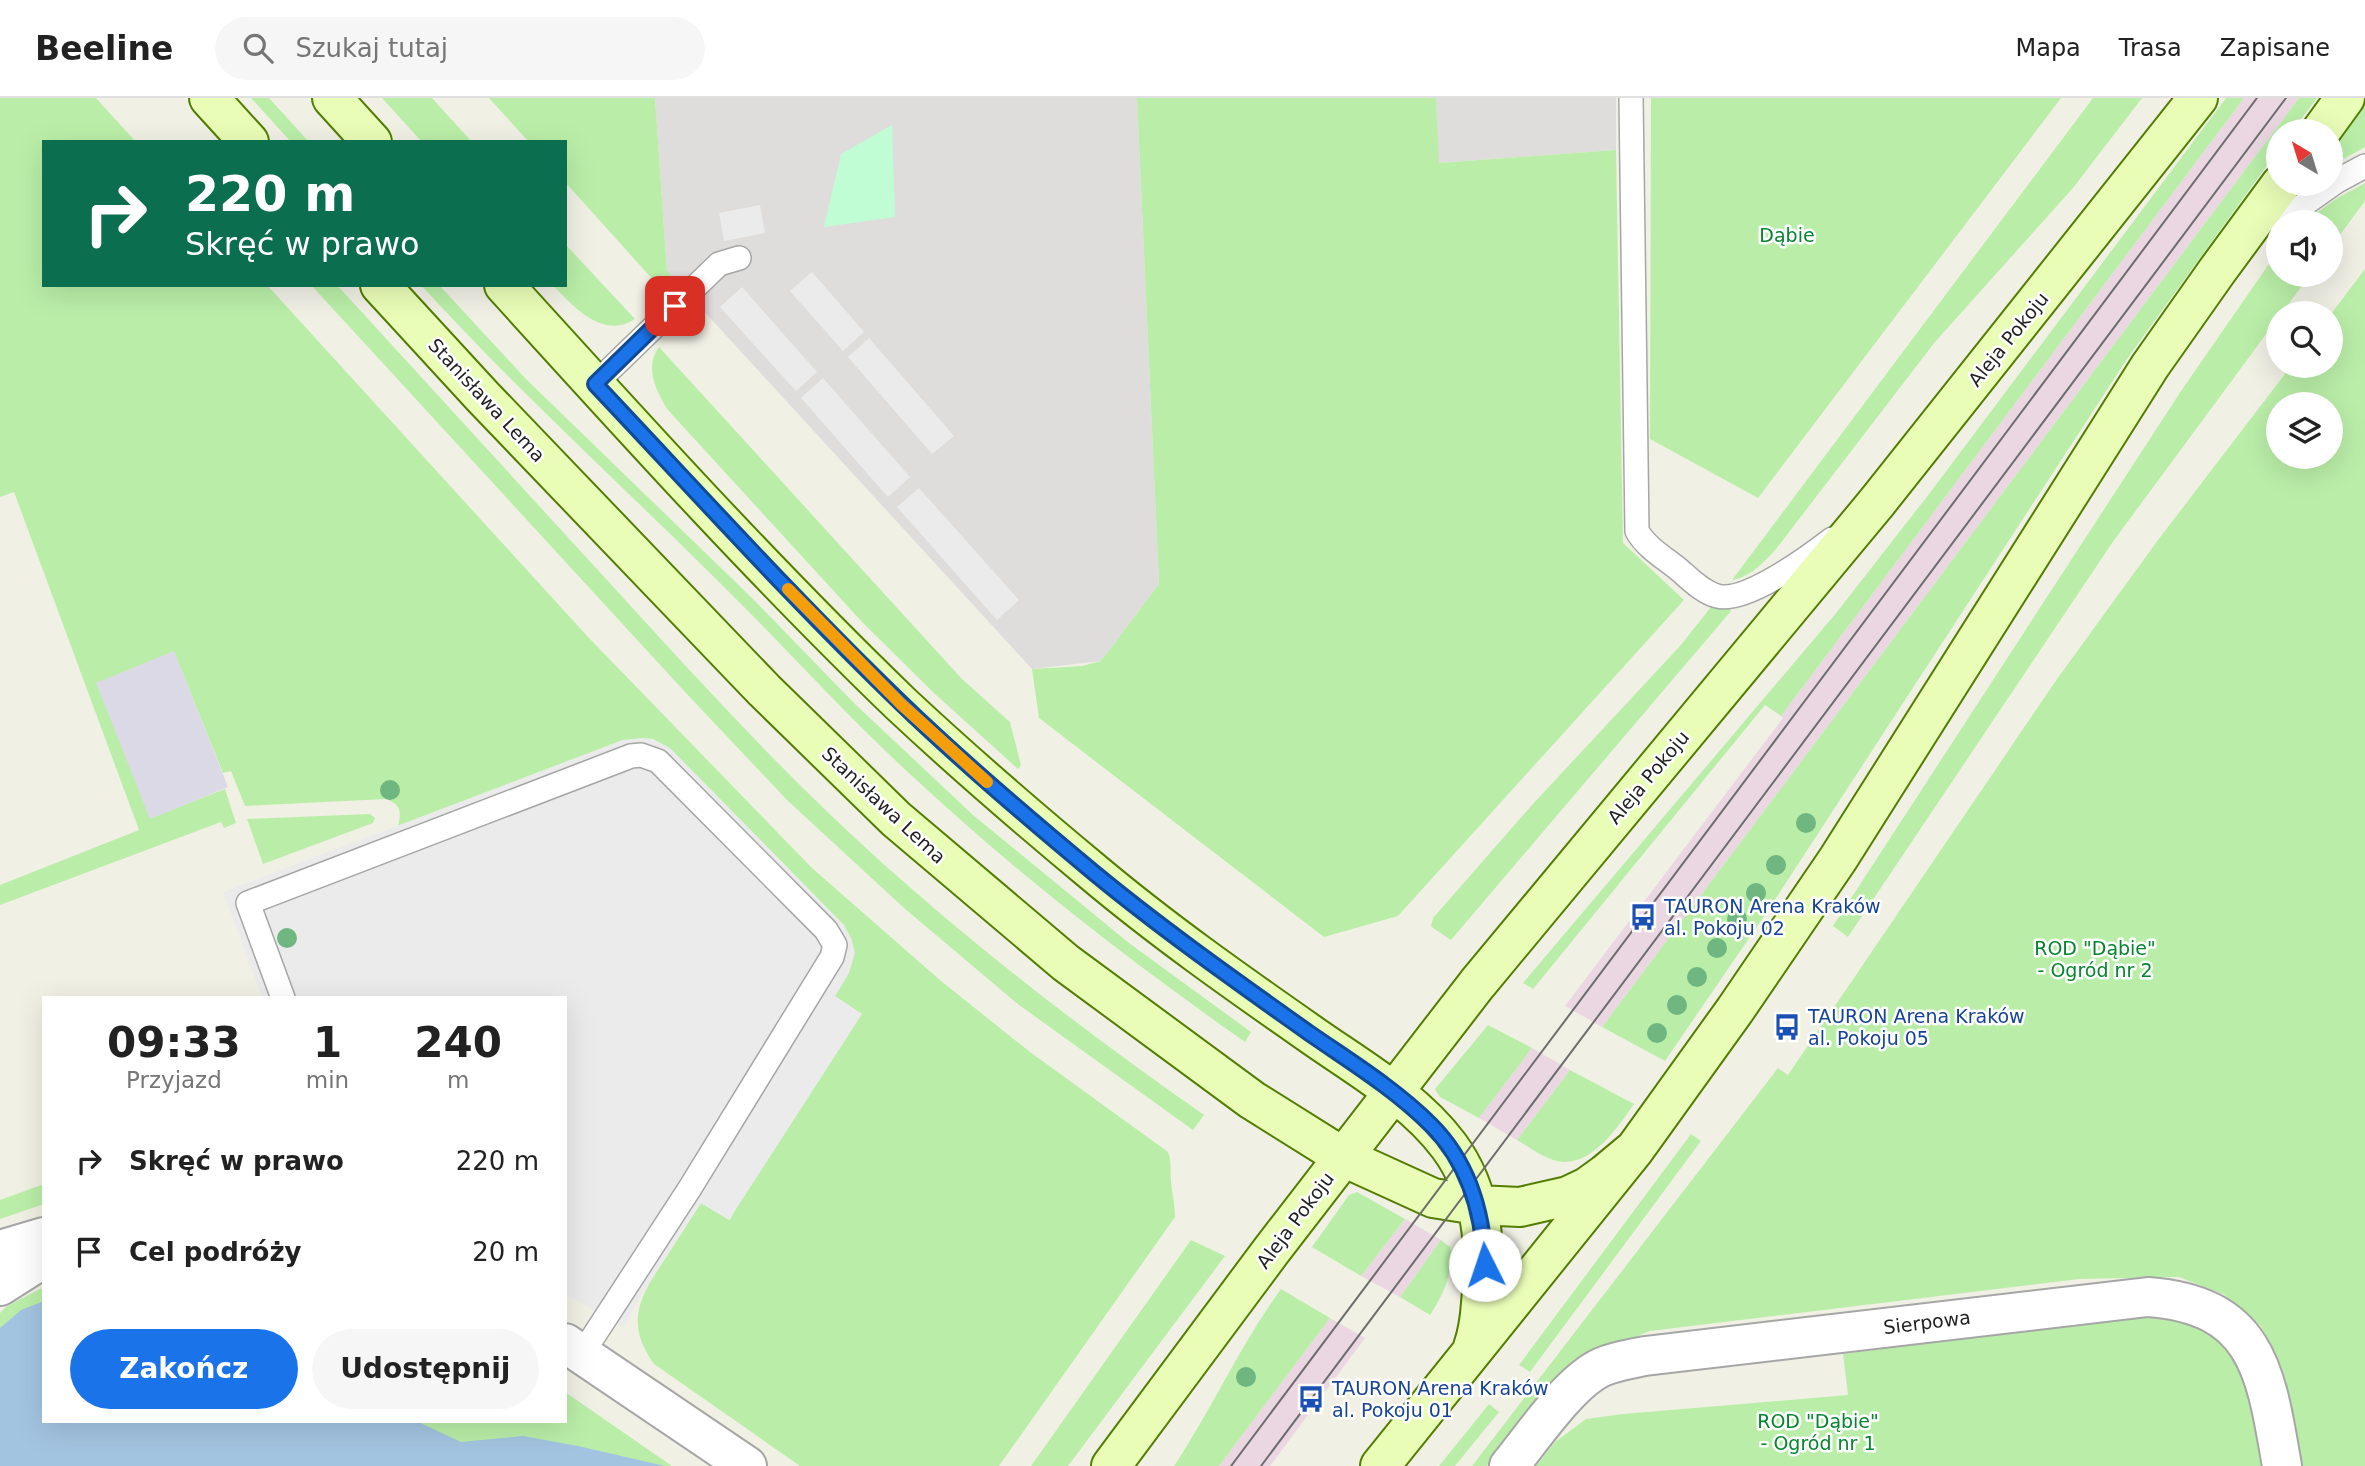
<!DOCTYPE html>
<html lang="pl">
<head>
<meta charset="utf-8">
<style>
  :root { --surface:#fff; --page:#f6f6f6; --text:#222; --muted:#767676; --line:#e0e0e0; --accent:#1a73e8 }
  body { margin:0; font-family:"DejaVu Sans",sans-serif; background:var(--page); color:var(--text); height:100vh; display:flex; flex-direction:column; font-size:26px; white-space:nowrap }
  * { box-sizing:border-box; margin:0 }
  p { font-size:23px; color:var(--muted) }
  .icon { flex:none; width:38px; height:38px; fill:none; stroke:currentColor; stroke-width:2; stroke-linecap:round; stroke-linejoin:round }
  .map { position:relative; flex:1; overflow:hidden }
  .side { position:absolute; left:42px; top:898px; width:525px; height:427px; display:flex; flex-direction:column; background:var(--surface); border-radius:0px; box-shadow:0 7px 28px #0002 }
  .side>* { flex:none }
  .banner { position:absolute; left:42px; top:42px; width:525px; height:147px; border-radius:0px; box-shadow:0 7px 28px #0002; background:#0b6e4f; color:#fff; overflow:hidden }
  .needle { width:46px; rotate:322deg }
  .tools { position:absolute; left:2266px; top:21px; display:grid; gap:14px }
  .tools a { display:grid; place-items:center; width:77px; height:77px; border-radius:50%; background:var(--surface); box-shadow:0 7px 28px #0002; font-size:35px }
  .pin { position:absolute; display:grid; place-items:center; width:60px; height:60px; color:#fff; margin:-30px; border-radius:14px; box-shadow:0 4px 10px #0006 }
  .me { position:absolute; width:77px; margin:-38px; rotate:356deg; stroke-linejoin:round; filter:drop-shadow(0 0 5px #0008) }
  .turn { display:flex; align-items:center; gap:24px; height:147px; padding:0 28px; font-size:32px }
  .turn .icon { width:91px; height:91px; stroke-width:2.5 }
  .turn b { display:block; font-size:49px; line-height:60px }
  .eta { display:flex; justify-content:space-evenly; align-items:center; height:119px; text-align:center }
  .eta b { font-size:42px; font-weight:700; line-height:49px }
  .button { display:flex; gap:14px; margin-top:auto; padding:14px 28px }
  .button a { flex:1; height:80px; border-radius:42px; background:var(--accent); color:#fff; font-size:28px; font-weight:700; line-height:80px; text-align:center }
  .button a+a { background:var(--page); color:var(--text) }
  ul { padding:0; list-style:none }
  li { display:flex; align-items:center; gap:21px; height:91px; padding:0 28px }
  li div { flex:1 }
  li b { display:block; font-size:26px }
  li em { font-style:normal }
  header { display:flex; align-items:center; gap:42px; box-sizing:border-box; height:98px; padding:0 35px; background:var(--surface); border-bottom:2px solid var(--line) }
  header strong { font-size:33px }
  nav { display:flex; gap:38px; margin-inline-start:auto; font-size:24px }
  .search { width:490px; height:63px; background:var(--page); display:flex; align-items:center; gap:18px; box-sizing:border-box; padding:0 24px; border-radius:38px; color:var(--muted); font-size:26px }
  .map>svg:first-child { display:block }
  .residential { fill:#dedddc }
  .industrial { fill:#ead7e2 }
  .grass { fill:#baeea8; fill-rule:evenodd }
  .park { fill:#c0fdd4 }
  .parking { fill:#ebebeb }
  .plaza { fill:#dcd9e7 }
  .water { fill:#a3c4e1 }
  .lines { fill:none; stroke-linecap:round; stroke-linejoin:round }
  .lane-casing { stroke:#a6a6a6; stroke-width:26 }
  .street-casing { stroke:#a6a6a6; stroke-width:42 }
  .secondary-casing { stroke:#527d00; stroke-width:42 }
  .lane { stroke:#fff; stroke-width:23 }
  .street { stroke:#fff; stroke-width:38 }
  .secondary { stroke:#e9fdb7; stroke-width:38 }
  .tram { stroke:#6d6d6d; stroke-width:2 }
  .tree { fill:#6fb680 }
  .route-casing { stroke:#114b97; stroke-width:18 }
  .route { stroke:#1a73e8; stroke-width:12 }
  .slow { stroke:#f59e0b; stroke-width:12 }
  .labels { text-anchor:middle; stroke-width:5; stroke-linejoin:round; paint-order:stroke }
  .park-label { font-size:19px; fill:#05862e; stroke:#fff }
  .street-label { font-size:19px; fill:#1f1f1f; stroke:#fff }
  .transit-label { font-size:19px; fill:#164399; stroke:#fff; text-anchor:start }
</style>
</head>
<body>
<header>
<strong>Beeline</strong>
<div class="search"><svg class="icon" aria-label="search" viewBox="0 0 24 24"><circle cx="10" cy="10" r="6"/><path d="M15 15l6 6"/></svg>Szukaj tutaj</div>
<nav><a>Mapa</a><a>Trasa</a><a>Zapisane</a></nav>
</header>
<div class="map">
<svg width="2365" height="1368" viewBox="0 0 2365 1368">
  <rect width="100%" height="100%" fill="#f1f0e5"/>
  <path class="residential" d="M655,0h482l22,486 -58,77 -69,8 -365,-398z
    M1436,0h180v52l-178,13z"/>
  <path class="industrial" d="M2244,0h55l-697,929 -37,-21 218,-288 -2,-2z
    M1532,950l38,22 -53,70 -38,-22z
    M1405,1121l36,21 -41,57 -39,-21z
    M1330,1220l35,20 -95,128h-51z"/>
  <path class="grass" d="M0,0h96l40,44h-92v143h223l321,352 224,231 129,113 89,71 138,100c4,10 2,19 3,29 1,13 4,23 4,36l-176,249h-199l-146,-102c-30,-42 -14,-68 11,-105 12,-19 24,-38 36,-56l29,17 105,-224c12,-20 23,-35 16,-58l-228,-198 -225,86c4,-15 2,-22 -12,-27l-141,7 -14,-35 -8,2 -49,-121 -24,166 75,-29 11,34 -12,5 -3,-6 -221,83v-20l139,-55 -125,-338 -14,5z
    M251,0h18l40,44h-18z
    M382,0h50l40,44h-50z
    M489,0h166l12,173 10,11 -13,10 -99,-110v-40h-36z
    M1137,0h299l3,65 177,-13 7,393 61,57 -286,316 -74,21 -285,-219 -7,-49 50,-3 19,-5 58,-77z
    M1651,0h410l-303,400 -108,-59z
    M2093,0h49l-69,90 -138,154 -159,207c-12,13 -25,28 -44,31z
    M2226,0h18l-463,618 -16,-11 -232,284 -10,-6 314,-371 92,-118z
    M2299,0h18l-25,33h-14v19l-151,209 -360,553 -102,149 -63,-34z
    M2365,7v42l-34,19v-15z
    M2365,85v18l-34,46v-25h-27l32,-23z
    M565,146l70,75c-31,21 -62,-12 -82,-34h12z
    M2278,153v24h32l-28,38h-4v5l-166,225 -264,394 -15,-11 348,-535z
    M2365,171v1197h-67l-14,-93 -23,-47 -38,-32 -44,-17 -100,2 -429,52 -45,18 -53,37 -65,80h-15l306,-398 10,7 269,-396 101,-139 133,-174h40v-52zM2278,306h53v53h-53z
    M311,187h26c90,98 180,197 270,295 84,92 168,185 260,269 106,97 220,184 337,266l-11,15 -174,-125 -115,-97 -117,-108 -102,-108z
    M421,187h18l87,94 227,220 102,105 118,111 156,128 122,89 -6,10c-117,-82 -230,-170 -334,-267 -60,-55 -114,-115 -171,-172 -106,-107 -217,-206 -319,-318z
    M659,249l303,332 48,43 11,43 -3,4 -83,-75 -72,-71 -196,-214c-11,-20 -23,-41 -8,-62z
    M1711,509l19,2 1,2 -280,329 -18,-12 -2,-2 2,-8 99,-113 148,-159z
    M370,716l5,4 -2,5 -110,41 -16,-45z
    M1488,927l44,23 -53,70 -39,-21 -5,-8z
    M1570,972l64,34c-16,23 -44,65 -77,57 -14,-3 -28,-14 -40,-21z
    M1691,1036l10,7 -171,231 -11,-7z
    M44,1086v20l-44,15v-19z
    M1357,1094l48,27 -44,57 -49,-29 37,-52z
    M1191,1142l34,16 -157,210h-37z
    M1441,1142l9,7c6,20 -8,51 -20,68l-30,-18z
    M44,1189v134h521v-29l107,74h-672v-153l7,-7z
    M1281,1191l49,29 -111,148h-45c38,-57 66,-121 107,-177z
    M2145,1217l38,3 32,17 24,29 14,35 12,67h-729l19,-24 31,-23 37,-5 225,-19 -5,-41z
    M1489,1306l10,8 -44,54h-16z"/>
  <path class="park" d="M892,27l3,92 -71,10 17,-73z"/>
  <path class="parking" d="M760,107l5,28 -41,8 -5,-28z
    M812,174l52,60 -21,19 -53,-60z
    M742,189l75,85 -21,19 -76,-84z
    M869,240l85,98 -22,18 -84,-97z
    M823,280l87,99 -22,20 -87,-99z
    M919,390l100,112 -22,20 -100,-113z
    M642,640l11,1 17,9 174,177 7,13 4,15 -6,20 -14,23 27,18 -133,206 -28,-17 -57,88 -21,37 -58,-35v-295l-303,-1 -39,-105 400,-152z"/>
  <path class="plaza" d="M174,553l54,136 -78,32 -54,-136z"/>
  <path class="water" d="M44,1203v120h372l45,21 62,-6 55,10 87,20h-665v-138l21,-18z"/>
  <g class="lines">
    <defs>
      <path id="lane" d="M1631,0l6,433c9,16 26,26 40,37 12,10 25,24 40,28 28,8 93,-40 115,-57
        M2279,124l58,-41 28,-15
        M595,286l124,-120 20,-6
        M283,900l-35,-95 383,-147 10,-1 17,6 168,169 9,15 -3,12 -142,231 -108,166"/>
      <path id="street" d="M0,1152l44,-13
        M0,1188l44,-28
        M565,1245l182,123
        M1509,1368c24,-29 60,-84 93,-99 14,-6 29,-8 43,-11l503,-59c111,8 118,77 134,169"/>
      <path id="secondary" d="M209,0l40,44
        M332,0l40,44
        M2321,33l24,-33
        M380,187l103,112 281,293 132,129 170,144 186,137 91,57 90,41 44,7 43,2 48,-11 19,-9 18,-13 30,-25
        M504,187c129,142 259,286 397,419 62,58 127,114 192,168 69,58 143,110 216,161 48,34 104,65 140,113 34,46 38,102 32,157 -1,15 -3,30 -8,44
        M1111,1368l160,-215 206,-267 401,-483 320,-403
        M1380,1368l255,-317 100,-139 103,-151 312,-493 67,-95 64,-87"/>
    </defs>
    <use href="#lane" class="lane-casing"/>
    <use href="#street" class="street-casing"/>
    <use href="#secondary" class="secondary-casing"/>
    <use href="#lane" class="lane"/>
    <use href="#street" class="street"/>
    <use href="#secondary" class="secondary"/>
    <path class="tram" d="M1231,1368l1026,-1368
      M1261,1368l1025,-1368"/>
  </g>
  <g class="tree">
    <circle cx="390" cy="692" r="10"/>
    <circle cx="1806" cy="725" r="10"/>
    <circle cx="1776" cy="767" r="10"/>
    <circle cx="1756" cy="795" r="10"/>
    <circle cx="1737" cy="821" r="10"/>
    <circle cx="287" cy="840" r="10"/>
    <circle cx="1717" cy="850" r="10"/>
    <circle cx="1697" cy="879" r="10"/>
    <circle cx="1677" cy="907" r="10"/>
    <circle cx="1657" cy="935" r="10"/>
    <circle cx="1246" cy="1279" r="10"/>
  </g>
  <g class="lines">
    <defs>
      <path id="route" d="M675,208l-80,78c101,107 200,217 306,319 61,59 127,115 192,169 69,57 143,109 216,161 42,29 86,56 122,92 38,38 52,89 54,140"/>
    </defs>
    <use href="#route" class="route-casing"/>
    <use href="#route" class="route"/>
    <path class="slow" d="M788,491l113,115 86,78"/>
  </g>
  <defs>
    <symbol id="bus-bare" viewBox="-9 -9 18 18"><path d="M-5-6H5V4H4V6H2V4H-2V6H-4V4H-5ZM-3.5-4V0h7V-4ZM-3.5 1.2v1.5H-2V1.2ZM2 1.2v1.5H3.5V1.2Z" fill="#1a4fb4" stroke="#fff" stroke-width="2.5" paint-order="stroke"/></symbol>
  </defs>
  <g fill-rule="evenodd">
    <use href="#bus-bare" x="1624" y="800" width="38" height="38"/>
    <use href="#bus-bare" x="1768" y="910" width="38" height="38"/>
    <use href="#bus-bare" x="1292" y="1282" width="38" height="38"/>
  </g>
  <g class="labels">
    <g class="park-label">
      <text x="1787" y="144">Dąbie</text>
      <text x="2095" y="857">ROD "Dąbie"<tspan x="2095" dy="22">- Ogród nr 2</tspan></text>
      <text x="1818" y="1330">ROD "Dąbie"<tspan x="1818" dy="22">- Ogród nr 1</tspan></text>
    </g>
    <g class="street-label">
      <text transform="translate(2008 241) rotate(-51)" y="7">Aleja Pokoju</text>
      <text transform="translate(487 302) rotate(47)" y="7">Stanisława Lema</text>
      <text transform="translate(1648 679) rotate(-50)" y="7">Aleja Pokoju</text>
      <text transform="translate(884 707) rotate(43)" y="7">Stanisława Lema</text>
      <text transform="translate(1295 1122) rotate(-53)" y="7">Aleja Pokoju</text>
      <text transform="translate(1927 1224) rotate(-7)" y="7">Sierpowa</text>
    </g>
    <g class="transit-label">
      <text x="1664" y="815">TAURON Arena Kraków<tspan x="1664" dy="22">al. Pokoju 02</tspan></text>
      <text x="1808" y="925">TAURON Arena Kraków<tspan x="1808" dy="22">al. Pokoju 05</tspan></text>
      <text x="1332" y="1297">TAURON Arena Kraków<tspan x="1332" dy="22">al. Pokoju 01</tspan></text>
    </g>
  </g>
</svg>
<div class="tools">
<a><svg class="needle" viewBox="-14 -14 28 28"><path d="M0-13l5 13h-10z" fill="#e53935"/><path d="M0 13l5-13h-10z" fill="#767676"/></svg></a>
<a><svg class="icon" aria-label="sound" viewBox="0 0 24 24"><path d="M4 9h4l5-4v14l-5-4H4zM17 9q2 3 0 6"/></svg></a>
<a><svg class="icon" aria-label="search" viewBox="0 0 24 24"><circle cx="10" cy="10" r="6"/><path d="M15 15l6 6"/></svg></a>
<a><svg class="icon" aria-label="layers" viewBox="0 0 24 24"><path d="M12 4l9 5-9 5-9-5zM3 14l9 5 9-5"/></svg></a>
</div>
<div class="pin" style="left:675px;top:208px;background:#d93025"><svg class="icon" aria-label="arrive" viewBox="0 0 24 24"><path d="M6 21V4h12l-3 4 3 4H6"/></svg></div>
<svg class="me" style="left:1485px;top:1167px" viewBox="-20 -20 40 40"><circle r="19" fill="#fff"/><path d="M0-13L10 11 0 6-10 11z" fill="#1a73e8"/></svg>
<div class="banner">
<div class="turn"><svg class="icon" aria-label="right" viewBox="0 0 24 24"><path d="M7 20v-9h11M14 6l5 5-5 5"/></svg><div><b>220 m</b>Skręć w prawo</div></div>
</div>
<section class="side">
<div class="eta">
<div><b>09:33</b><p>Przyjazd</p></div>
<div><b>1</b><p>min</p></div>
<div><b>240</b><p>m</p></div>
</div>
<ul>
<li><svg class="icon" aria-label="right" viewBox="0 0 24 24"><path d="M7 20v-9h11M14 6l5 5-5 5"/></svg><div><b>Skręć w prawo</b></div><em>220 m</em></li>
<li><svg class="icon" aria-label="arrive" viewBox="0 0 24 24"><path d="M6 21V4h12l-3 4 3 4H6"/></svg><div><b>Cel podróży</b></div><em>20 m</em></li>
</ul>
<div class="button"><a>Zakończ</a><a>Udostępnij</a></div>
</section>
</div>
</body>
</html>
